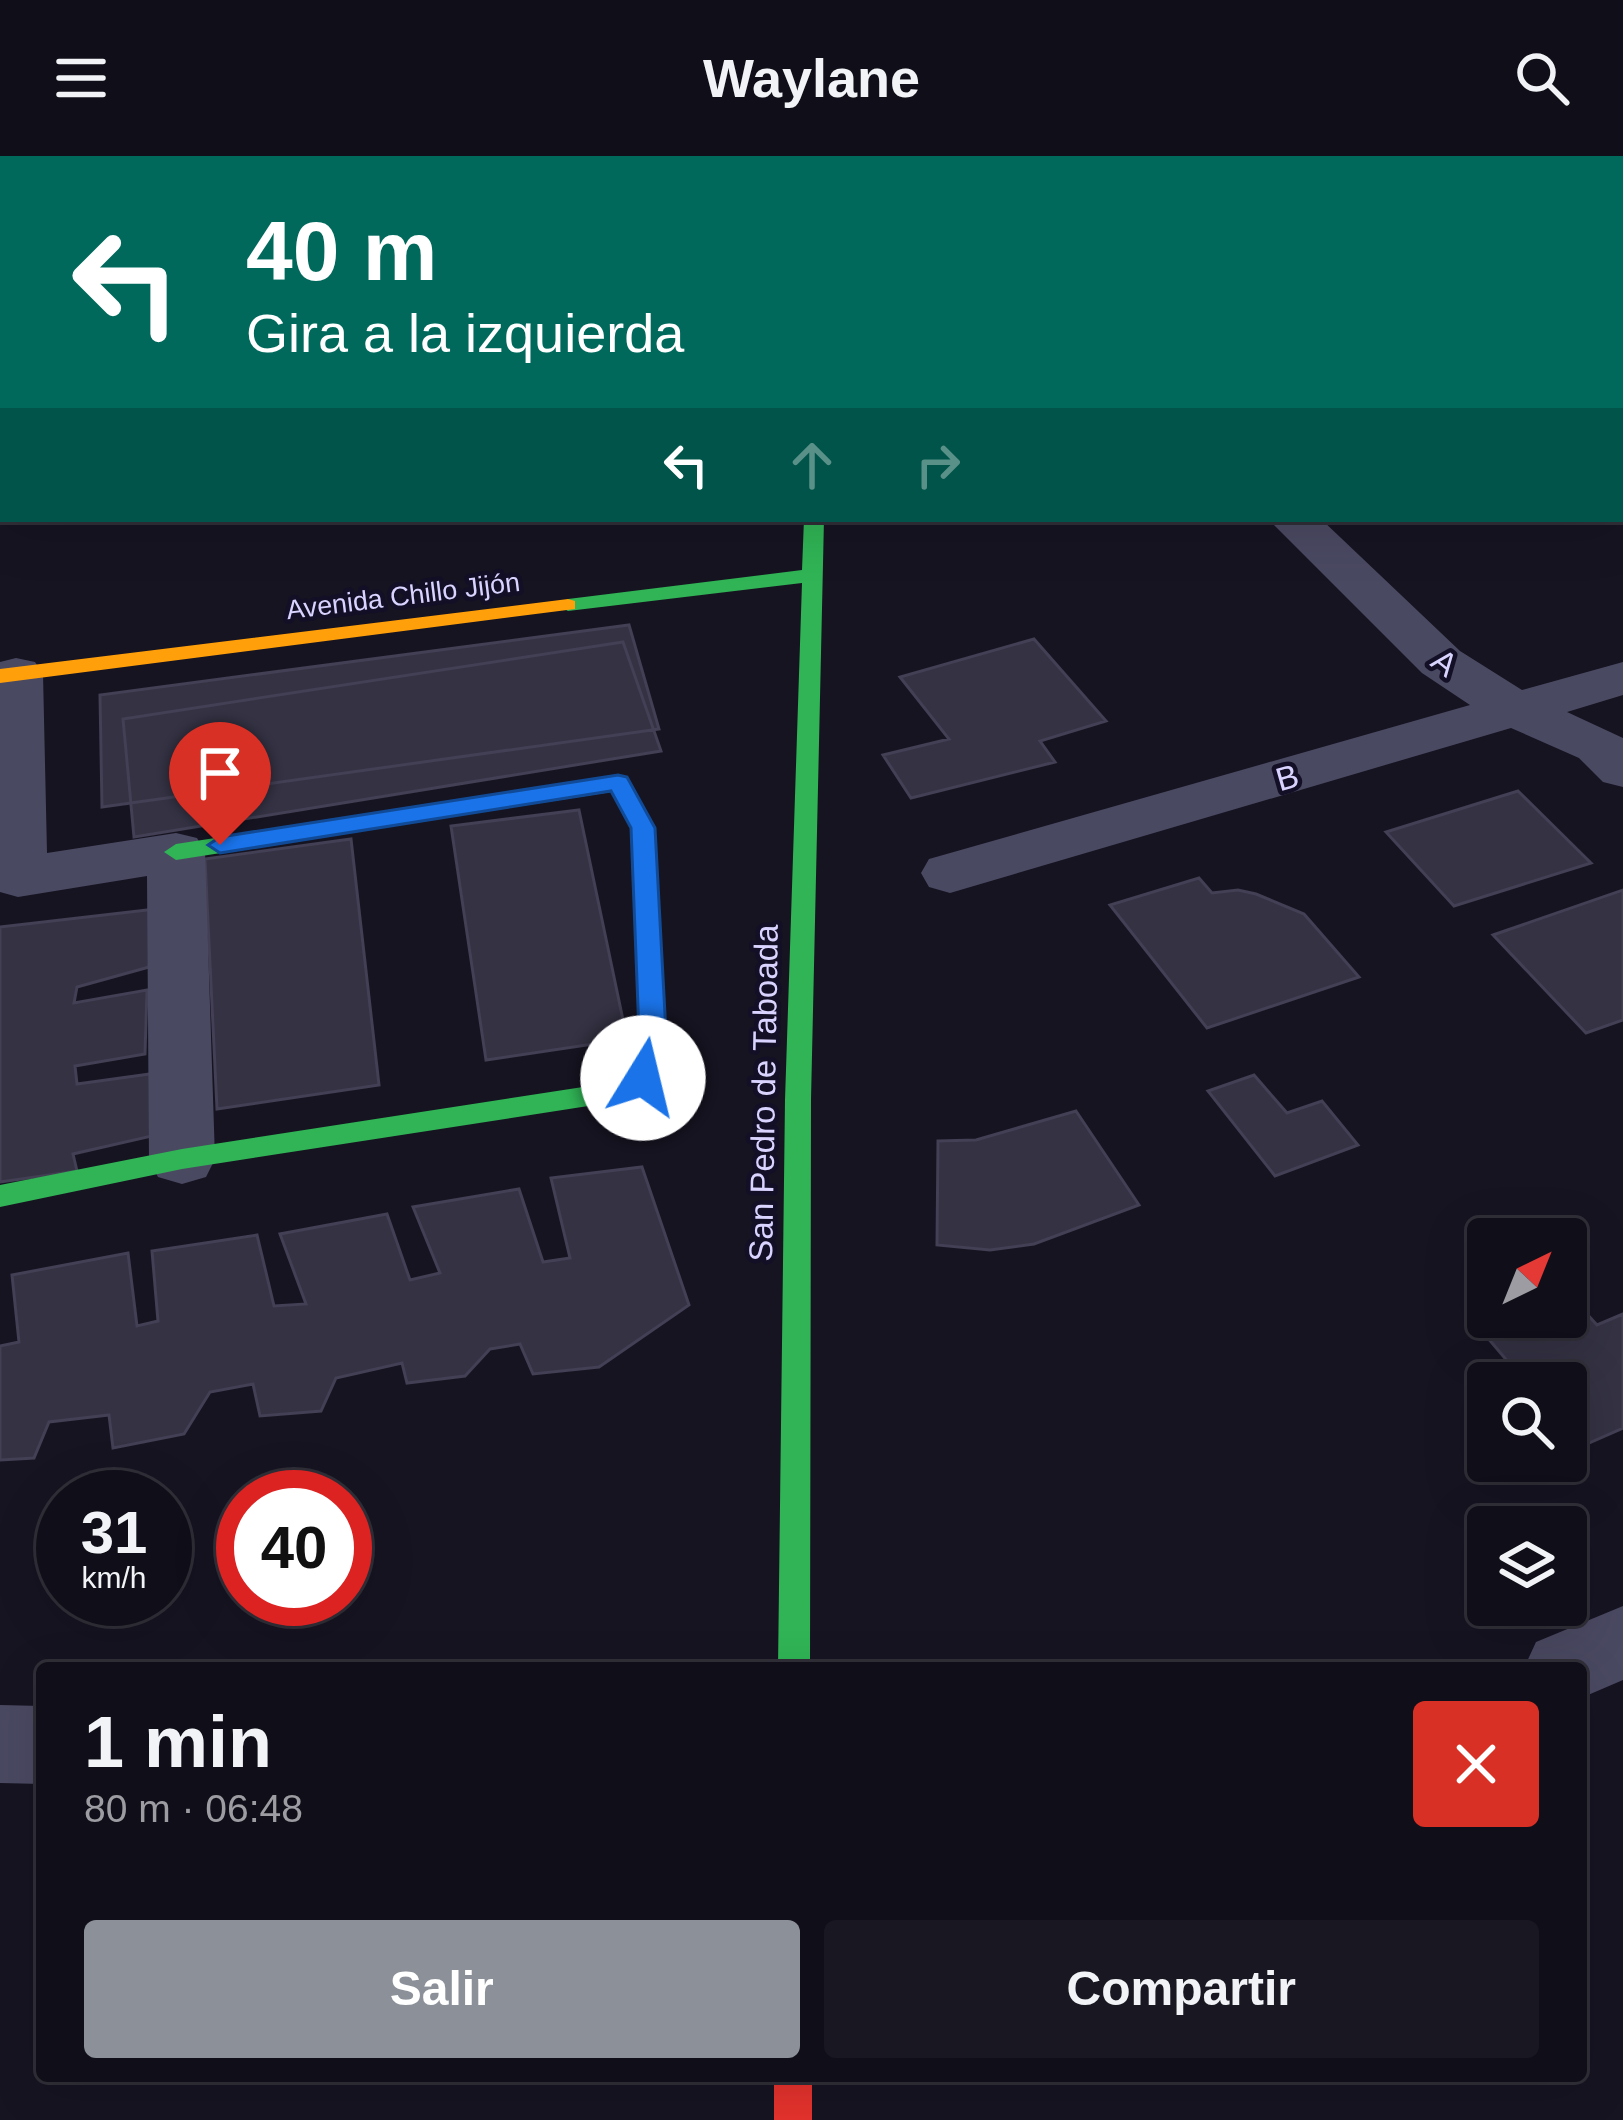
<!DOCTYPE html>
<html lang="es">
<head>
<meta charset="utf-8">
<style>
  :root { --surface:#100f19; --page:#191822; --text:#f1f3f6; --muted:#9c9ca2; --line:#302f38; --accent:#8c9099 }
  body { margin:0; font-family:Arial,sans-serif; background:var(--page); color:var(--text); height:100vh; display:flex; flex-direction:column; font-size:45px; white-space:nowrap }
  * { box-sizing:border-box; margin:0 }
  p { font-size:39px; color:var(--muted) }
  .icon { flex:none; width:66px; height:66px; fill:none; stroke:currentColor; stroke-width:2; stroke-linecap:round; stroke-linejoin:round }
  .map { position:relative; flex:1; overflow:hidden }
  .sheet { position:absolute; left:36px; top:1506px; width:1551px; height:420px; display:flex; flex-direction:column; background:var(--surface); border-radius:12px; box-shadow:0 12px 48px #0002,0 0 0 3px var(--line) }
  .sheet>* { flex:none }
  .hud { position:absolute; left:0px; top:0px; width:1623px; height:366px; box-shadow:0 12px 48px #0002,0 0 0 3px var(--line); background:#00695c; color:#fff; overflow:hidden }
  .needle { width:78px; rotate:43deg }
  .controls { position:absolute; left:1467px; top:1062px; display:grid; gap:24px }
  .controls a { display:grid; place-items:center; width:120px; height:120px; border-radius:12px; background:var(--surface); box-shadow:0 12px 48px #0002,0 0 0 3px var(--line); font-size:60px }
  .speed { position:absolute; left:36px; top:1314px; display:flex; gap:24px; font-size:60px; font-weight:700; text-align:center }
  .speed>* { display:grid; place-content:center; width:156px; height:156px; border-radius:50%; background:var(--surface); box-shadow:0 12px 48px #0002,0 0 0 3px var(--line); line-height:1 }
  .speed small { font-size:30px; font-weight:400 }
  .speed .limit { border:18px solid #d22; background:#fff; color:#111 }
  .pin { position:absolute; display:grid; place-items:center; width:102px; height:102px; color:#fff; margin:-123px -51px; border-radius:50% 50% 50% 0; rotate:-45deg; box-shadow:0 0 12px #0007 }
  .pin .icon { rotate:45deg }
  .me { position:absolute; width:132px; margin:-66px; rotate:9deg; stroke-linejoin:round; filter:drop-shadow(0 0 9px #0008) }
  .turn { display:flex; align-items:center; gap:42px; height:252px; padding:0 48px; font-size:54px }
  .turn .icon { width:156px; height:156px; stroke-width:2.5 }
  .turn b { display:block; font-size:84px; line-height:102px }
  .lanes { display:flex; align-items:center; height:114px; padding:0 48px; background:#0003; justify-content:center; gap:60px; direction:ltr }
  .lanes .off { opacity:.35 }
  .round { display:grid; place-items:center; flex:none; width:126px; height:126px; border-radius:12px; background:var(--page) }
  .head { display:flex; align-items:center; justify-content:space-between; height:204px; padding:0 48px }
  h1 { font-size:72px; font-weight:700; line-height:90px }
  .primary-button { display:flex; gap:24px; margin-top:auto; padding:24px 48px }
  .primary-button a { flex:1; height:138px; border-radius:12px; background:var(--accent); color:#fff; font-size:48px; font-weight:700; line-height:138px; text-align:center }
  .primary-button a+a { background:var(--page); color:var(--text) }
  header { display:flex; justify-content:space-between; align-items:center; height:156px; padding:0 48px; background:var(--surface); font-size:54px; font-weight:700 }
  .map>svg:first-child { display:block }
  .lines { fill:none; stroke-linecap:round; stroke-linejoin:round }
  .stream { fill:#0d2144; fill-rule:evenodd }
  .building { fill:#343243; stroke:#433f54; stroke-width:3 }
  .street { fill:#4a4962; fill-rule:evenodd }
  .fast { fill:#30b455; fill-rule:evenodd }
  .slow { fill:#ff9f0a; fill-rule:evenodd }
  .jam { fill:#e5322d; fill-rule:evenodd }
  .route { fill:#1a73e8; stroke:#114b97; stroke-width:3 }
  .labels { text-anchor:middle; stroke-width:9; stroke-linejoin:round; paint-order:stroke }
  .far-street-label { font-size:27px; fill:#d9d4ff; stroke:#130f26 }
  .street-label { font-size:33px; fill:#d9d4ff; stroke:#130f26 }
</style>
</head>
<body>
<header><svg class="icon" aria-label="menu" viewBox="0 0 24 24"><path d="M4 6h16M4 12h16M4 18h16"/></svg>Waylane<svg class="icon" aria-label="search" viewBox="0 0 24 24"><circle cx="10" cy="10" r="6"/><path d="M15 15l6 6"/></svg></header>
<div class="map">
<svg width="1623" height="1964" viewBox="0 0 1623 1964">
  <rect width="100%" height="100%" fill="#161421"/>
  <g class="lines">
    <path class="stream" d="M1483,0h21l2,3h-21z
      M1620,49l3,1v10l-3,-1z"/>
  </g>
  <path class="building" d="M629,469l30,104 -557,78 -2,-112z
    M1034,483l72,82 -66,20 15,21 -144,36 -28,-43 66,-16 -49,-62z
    M623,486l38,109 -527,86 -11,-118z
    M1518,635l73,72 -137,43 -68,-74z
    M579,654l48,229 -141,21 -35,-234z
    M351,683l28,246 -162,24 -12,-250z
    M1199,722l13,15 26,-3 18,4 48,20 55,63 -152,51 -97,-123z
    M1623,734v130l-37,13 -93,-98z
    M156,753l-7,58 -72,20 -3,16 73,-13 -2,64 -70,12 2,18 73,-10 15,59 -92,21 4,17 -77,11v-255z
    M1254,919l33,38 35,-12 36,44 -83,31 -67,-85z
    M1076,955l63,94 -105,39 -44,6 -53,-5 1,-104 38,-1z
    M642,1011l47,138 -90,62 -66,7 -13,-30 -30,5 -25,27 -58,7 -5,-20 -66,15 -15,33 -61,5 -7,-32 -43,8 -26,42 -71,14 -4,-33 -60,7 -15,36 -34,2v-114l19,-4 -7,-67 116,-22 9,73 21,-5 -6,-70 105,-16 17,71 32,-2 -26,-70 107,-20 23,66 30,-7 -27,-66 106,-18 24,73 27,-4 -19,-80z
    M1566,1135l31,34 26,-11v114l-43,19 -14,-16v-48h-40l-56,-66 18,-8v8h78z"/>
  <g class="lines">
    <path class="street" d="M1620,134l3,1v28l-3,-1z
      M1268,363h53l139,132 62,39 101,-28v33l-56,17 56,26v49l-20,-5 -24,-24 -68,-30 -561,165 -21,-6 -8,-14 8,-14 541,-154 -48,-32z
      M16,502l19,4 8,12 4,179 129,-20 21,5 8,14 10,307 -9,18 -24,7 -24,-7 -9,-18 -2,-283 -129,21 -18,-5v-230z
      M1623,1450v74l-42,18v-30h-57l12,-26z
      M0,1549l42,1v78l-42,-1z"/>
    <path class="fast" d="M804,363h20l-13,581 -1,568h-32l7,-568 17,-517 -234,28 -11,-6 11,-6 234,-29z
      M618,620l8,2 29,50 10,205 -13,52 -38,17 -432,67 -182,38v-22l182,-36 427,-66 22,-11 8,-39 -8,-205 -20,-36 -435,68 -12,-8 12,-8z"/>
    <path class="slow" d="M813,0h16v3h-16z
      M568,443l7,2v8l-575,74v-14z"/>
    <path class="jam" d="M774,1920h38v44h-38z"/>
  </g>
  <path class="route" d="M618,619l9,2 28,51 11,205 -10,45 -13,10 -13,-10 9,-45 -8,-205 -20,-37 -391,62 -12,-8 12,-8z"/>
  <g class="labels">
    <g class="far-street-label">
      <text transform="translate(403 440) rotate(-7)" y="9">Avenida Chillo Jijón</text>
    </g>
    <g class="street-label">
      <text transform="translate(1445 506) rotate(38)" y="12">A</text>
      <text transform="translate(1287 621) rotate(-16)" y="12">B</text>
      <text transform="translate(763 937) rotate(-89)" y="12">San Pedro de Taboada</text>
    </g>
  </g>
</svg>
<div class="controls">
<a><svg class="needle" viewBox="-14 -14 28 28"><path d="M0-13l5 13h-10z" fill="#e53935"/><path d="M0 13l5-13h-10z" fill="#9c9ca2"/></svg></a>
<a><svg class="icon" aria-label="search" viewBox="0 0 24 24"><circle cx="10" cy="10" r="6"/><path d="M15 15l6 6"/></svg></a>
<a><svg class="icon" aria-label="layers" viewBox="0 0 24 24"><path d="M12 4l9 5-9 5-9-5zM3 14l9 5 9-5"/></svg></a>
</div>
<div class="speed"><div>31<small>km/h</small></div><div class="limit">40</div></div>
<div class="pin" style="left:220px;top:689px;background:#d93025"><svg class="icon" aria-label="arrive" viewBox="0 0 24 24"><path d="M6 21V4h12l-3 4 3 4H6"/></svg></div>
<svg class="me" style="left:643px;top:922px" viewBox="-20 -20 40 40"><circle r="19" fill="#fff"/><path d="M0-13L10 11 0 6-10 11z" fill="#1a73e8"/></svg>
<div class="hud">
<div class="turn"><svg class="icon" aria-label="left" viewBox="0 0 24 24"><path d="M17 20v-9H6M10 6l-5 5 5 5"/></svg><div><b>40 m</b>Gira a la izquierda</div></div>
<div class="lanes"><svg class="icon" aria-label="left" viewBox="0 0 24 24"><path d="M17 20v-9H6M10 6l-5 5 5 5"/></svg><svg class="icon off" aria-label="ahead" viewBox="0 0 24 24"><path d="M12 20V5M6 11l6-6 6 6"/></svg><svg class="icon off" aria-label="right" viewBox="0 0 24 24"><path d="M7 20v-9h11M14 6l5 5-5 5"/></svg></div>
</div>
<section class="sheet">
<div class="head"><div><h1>1 min</h1><p>80 m · 06:48</p></div><a class="round" style="background:#d93025;color:#fff"><svg class="icon" aria-label="close" viewBox="0 0 24 24"><path d="M6 6l12 12M18 6L6 18"/></svg></a></div>
<div class="primary-button"><a>Salir</a><a>Compartir</a></div>
</section>
</div>
</body>
</html>
